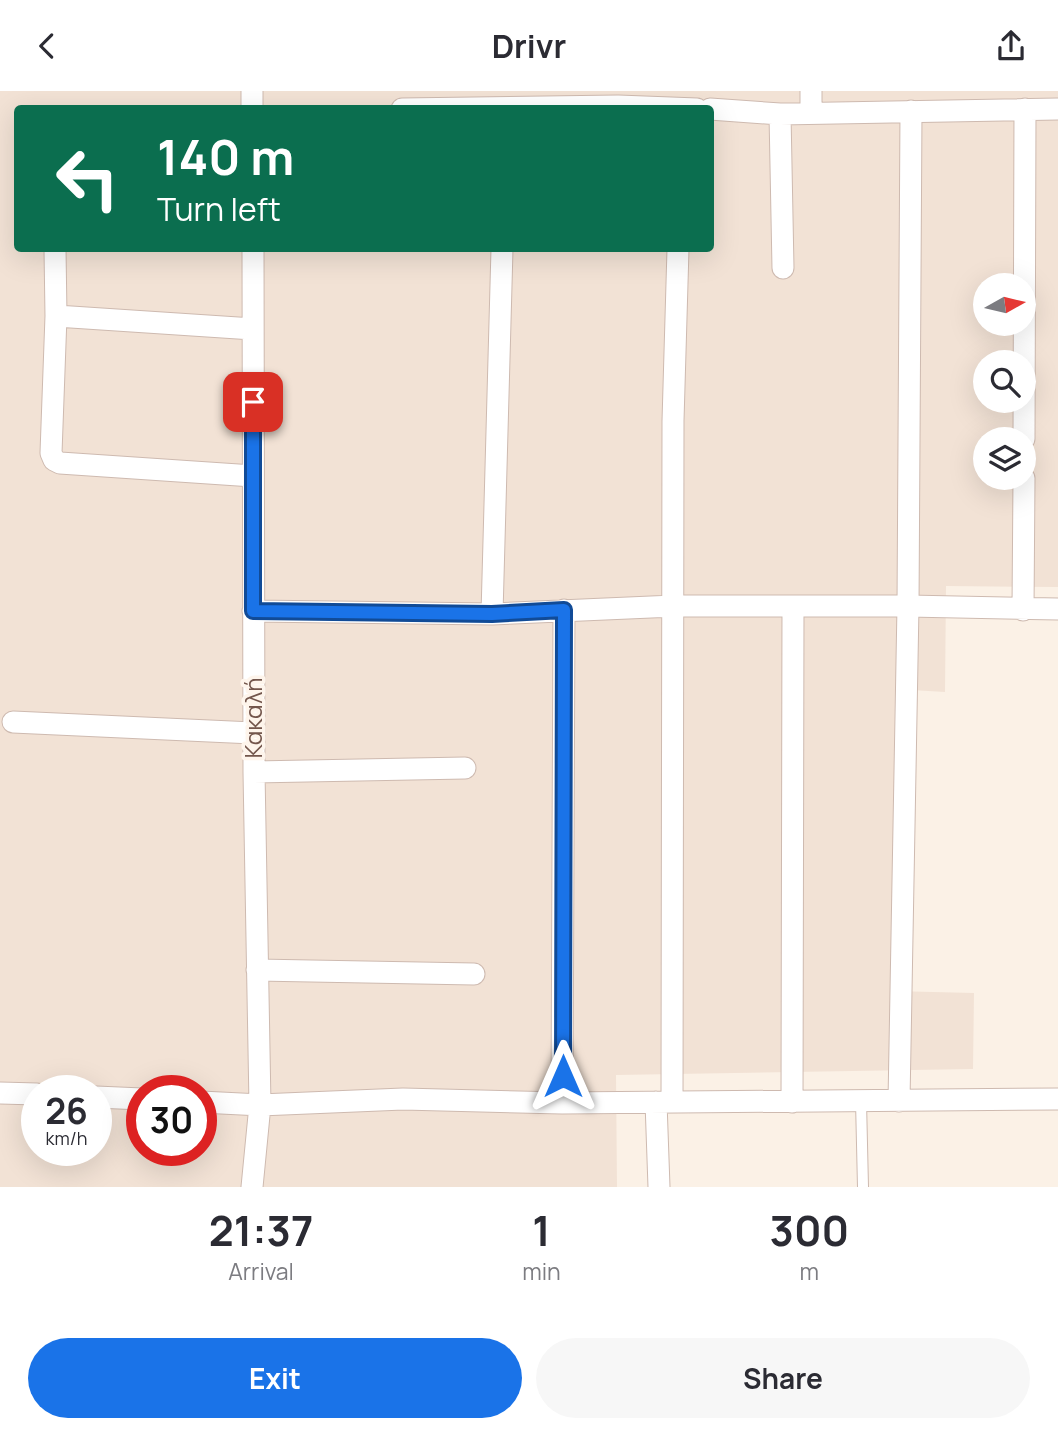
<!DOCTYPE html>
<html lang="en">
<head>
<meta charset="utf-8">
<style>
  :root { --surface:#fff; --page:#f7f7f7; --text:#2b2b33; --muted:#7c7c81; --accent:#1a73e8 }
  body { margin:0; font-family:Manrope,sans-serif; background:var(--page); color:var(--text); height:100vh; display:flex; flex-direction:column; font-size:26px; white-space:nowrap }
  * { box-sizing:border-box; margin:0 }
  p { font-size:23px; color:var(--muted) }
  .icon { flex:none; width:38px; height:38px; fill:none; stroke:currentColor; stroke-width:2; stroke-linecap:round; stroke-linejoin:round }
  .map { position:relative; height:1096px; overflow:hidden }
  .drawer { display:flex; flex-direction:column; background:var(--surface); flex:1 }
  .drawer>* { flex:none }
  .hud { position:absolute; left:14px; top:14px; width:700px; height:147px; border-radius:7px; box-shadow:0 7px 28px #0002; background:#0b6e4f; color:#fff; overflow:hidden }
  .needle { width:46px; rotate:82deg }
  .tools { position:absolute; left:973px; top:182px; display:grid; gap:14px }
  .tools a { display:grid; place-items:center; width:63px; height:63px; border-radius:50%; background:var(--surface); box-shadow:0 7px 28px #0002; font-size:35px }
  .speed { position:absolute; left:21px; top:984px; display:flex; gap:14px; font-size:35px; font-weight:700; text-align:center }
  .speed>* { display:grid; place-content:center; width:91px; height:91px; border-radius:50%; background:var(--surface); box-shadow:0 7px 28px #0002; line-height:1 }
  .speed small { font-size:18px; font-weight:400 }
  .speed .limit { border:10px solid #d22; background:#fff; color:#111 }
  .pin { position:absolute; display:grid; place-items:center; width:60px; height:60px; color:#fff; margin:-30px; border-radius:14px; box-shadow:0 4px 10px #0006 }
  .me { position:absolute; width:77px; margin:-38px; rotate:0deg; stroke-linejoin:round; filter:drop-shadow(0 0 5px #0008) }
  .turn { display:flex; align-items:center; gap:24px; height:147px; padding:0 28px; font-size:32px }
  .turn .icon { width:91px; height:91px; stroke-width:2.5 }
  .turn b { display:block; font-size:49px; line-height:60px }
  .eta { display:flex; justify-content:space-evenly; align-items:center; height:119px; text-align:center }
  .eta b { font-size:42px; font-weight:700; line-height:49px }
  .cta { display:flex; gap:14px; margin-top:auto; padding:14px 28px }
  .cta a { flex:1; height:80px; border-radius:42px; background:var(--accent); color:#fff; font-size:28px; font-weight:700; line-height:80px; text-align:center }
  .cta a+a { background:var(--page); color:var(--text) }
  header { display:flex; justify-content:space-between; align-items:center; height:91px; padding:0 28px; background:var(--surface); font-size:32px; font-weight:700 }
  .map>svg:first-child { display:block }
  .residential { fill:#f2e2d5; fill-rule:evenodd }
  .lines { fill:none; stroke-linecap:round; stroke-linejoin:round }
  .service-casing { stroke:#cebab0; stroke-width:12 }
  .minor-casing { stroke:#cebab0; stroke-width:23 }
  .service { stroke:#fff; stroke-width:10 }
  .minor { stroke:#fff; stroke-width:21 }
  .route-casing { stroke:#114b97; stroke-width:18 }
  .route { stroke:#1a73e8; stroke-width:12 }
  .labels { text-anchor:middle; stroke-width:7; stroke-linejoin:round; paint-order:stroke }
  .street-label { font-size:24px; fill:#73564c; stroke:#fef5ec }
</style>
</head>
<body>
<header><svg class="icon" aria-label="back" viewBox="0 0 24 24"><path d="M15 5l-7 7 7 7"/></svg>Drivr<svg class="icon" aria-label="share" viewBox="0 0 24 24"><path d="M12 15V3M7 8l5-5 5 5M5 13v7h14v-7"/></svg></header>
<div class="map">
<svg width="1058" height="1096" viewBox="0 0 1058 1096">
  <rect width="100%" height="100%" fill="#fbf1e6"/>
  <path class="residential" d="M0,0h1058v496l-112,-1 -1,106 -50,-3 -3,302 82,2 -1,76 -357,6 1,112h-617zM18,18h692v140h-692zM985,194h39v39h-39zM985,271h39v39h-39zM985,348h39v39h-39zM37,999h59v60h-59zM142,999h59v60h-59z"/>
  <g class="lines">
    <defs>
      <path id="service" d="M861,1010l2,86"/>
      <path id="minor" d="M252,0v18
        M811,0v21
        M402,18l216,-3 79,3
        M710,18l70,5 278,-5
        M780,23l3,154
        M55,158l1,67 -5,137 3,7 6,3 193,13
        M56,225l197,13
        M1024,348l1,-330
        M1023,519l1,-132
        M253,520l239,3 182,-8h234l150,3
        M492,523l10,-365
        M13,631l240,11
        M254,681l211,-4
        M257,879l217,4
        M0,1002l37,1
        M96,1006l46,2
        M899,1010l9,-495 3,-495
        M201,1011l59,3 143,-6 159,4 496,-4
        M656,1011l3,85
        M672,1011l1,-681 5,-172
        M792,1011l1,-496
        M562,1012l2,-493
        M252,1096l8,-82 -6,-333 -1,-523"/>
    </defs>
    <use href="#service" class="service-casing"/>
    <use href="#minor" class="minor-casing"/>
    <use href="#service" class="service"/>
    <use href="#minor" class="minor"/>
  </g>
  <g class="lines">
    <defs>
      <path id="route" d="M253,311v209l239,3 72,-4 -1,466"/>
    </defs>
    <use href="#route" class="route-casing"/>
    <use href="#route" class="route"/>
  </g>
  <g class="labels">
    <g class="street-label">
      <text transform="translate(254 627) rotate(-90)" y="8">Κακαλή</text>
    </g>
  </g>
</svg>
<div class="tools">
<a><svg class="needle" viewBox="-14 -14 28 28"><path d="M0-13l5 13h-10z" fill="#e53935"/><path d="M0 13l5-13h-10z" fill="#7c7c81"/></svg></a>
<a><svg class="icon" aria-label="search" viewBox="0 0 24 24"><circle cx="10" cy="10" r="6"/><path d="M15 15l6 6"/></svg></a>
<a><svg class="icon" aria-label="layers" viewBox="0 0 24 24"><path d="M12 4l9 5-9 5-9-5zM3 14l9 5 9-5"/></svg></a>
</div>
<div class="speed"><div>26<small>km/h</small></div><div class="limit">30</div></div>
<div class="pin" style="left:253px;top:311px;background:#d93025"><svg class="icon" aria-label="arrive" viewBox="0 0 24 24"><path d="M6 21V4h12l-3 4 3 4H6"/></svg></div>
<svg class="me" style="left:563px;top:985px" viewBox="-20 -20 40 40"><path d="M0-17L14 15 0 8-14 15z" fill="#1a73e8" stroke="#fff" stroke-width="4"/></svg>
<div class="hud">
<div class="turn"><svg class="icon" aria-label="left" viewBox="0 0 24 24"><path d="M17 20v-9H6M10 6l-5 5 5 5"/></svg><div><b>140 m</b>Turn left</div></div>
</div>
</div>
<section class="drawer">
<div class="eta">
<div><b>21:37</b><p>Arrival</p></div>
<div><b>1</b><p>min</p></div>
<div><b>300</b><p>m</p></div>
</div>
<div class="cta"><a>Exit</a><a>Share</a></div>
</section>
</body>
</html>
